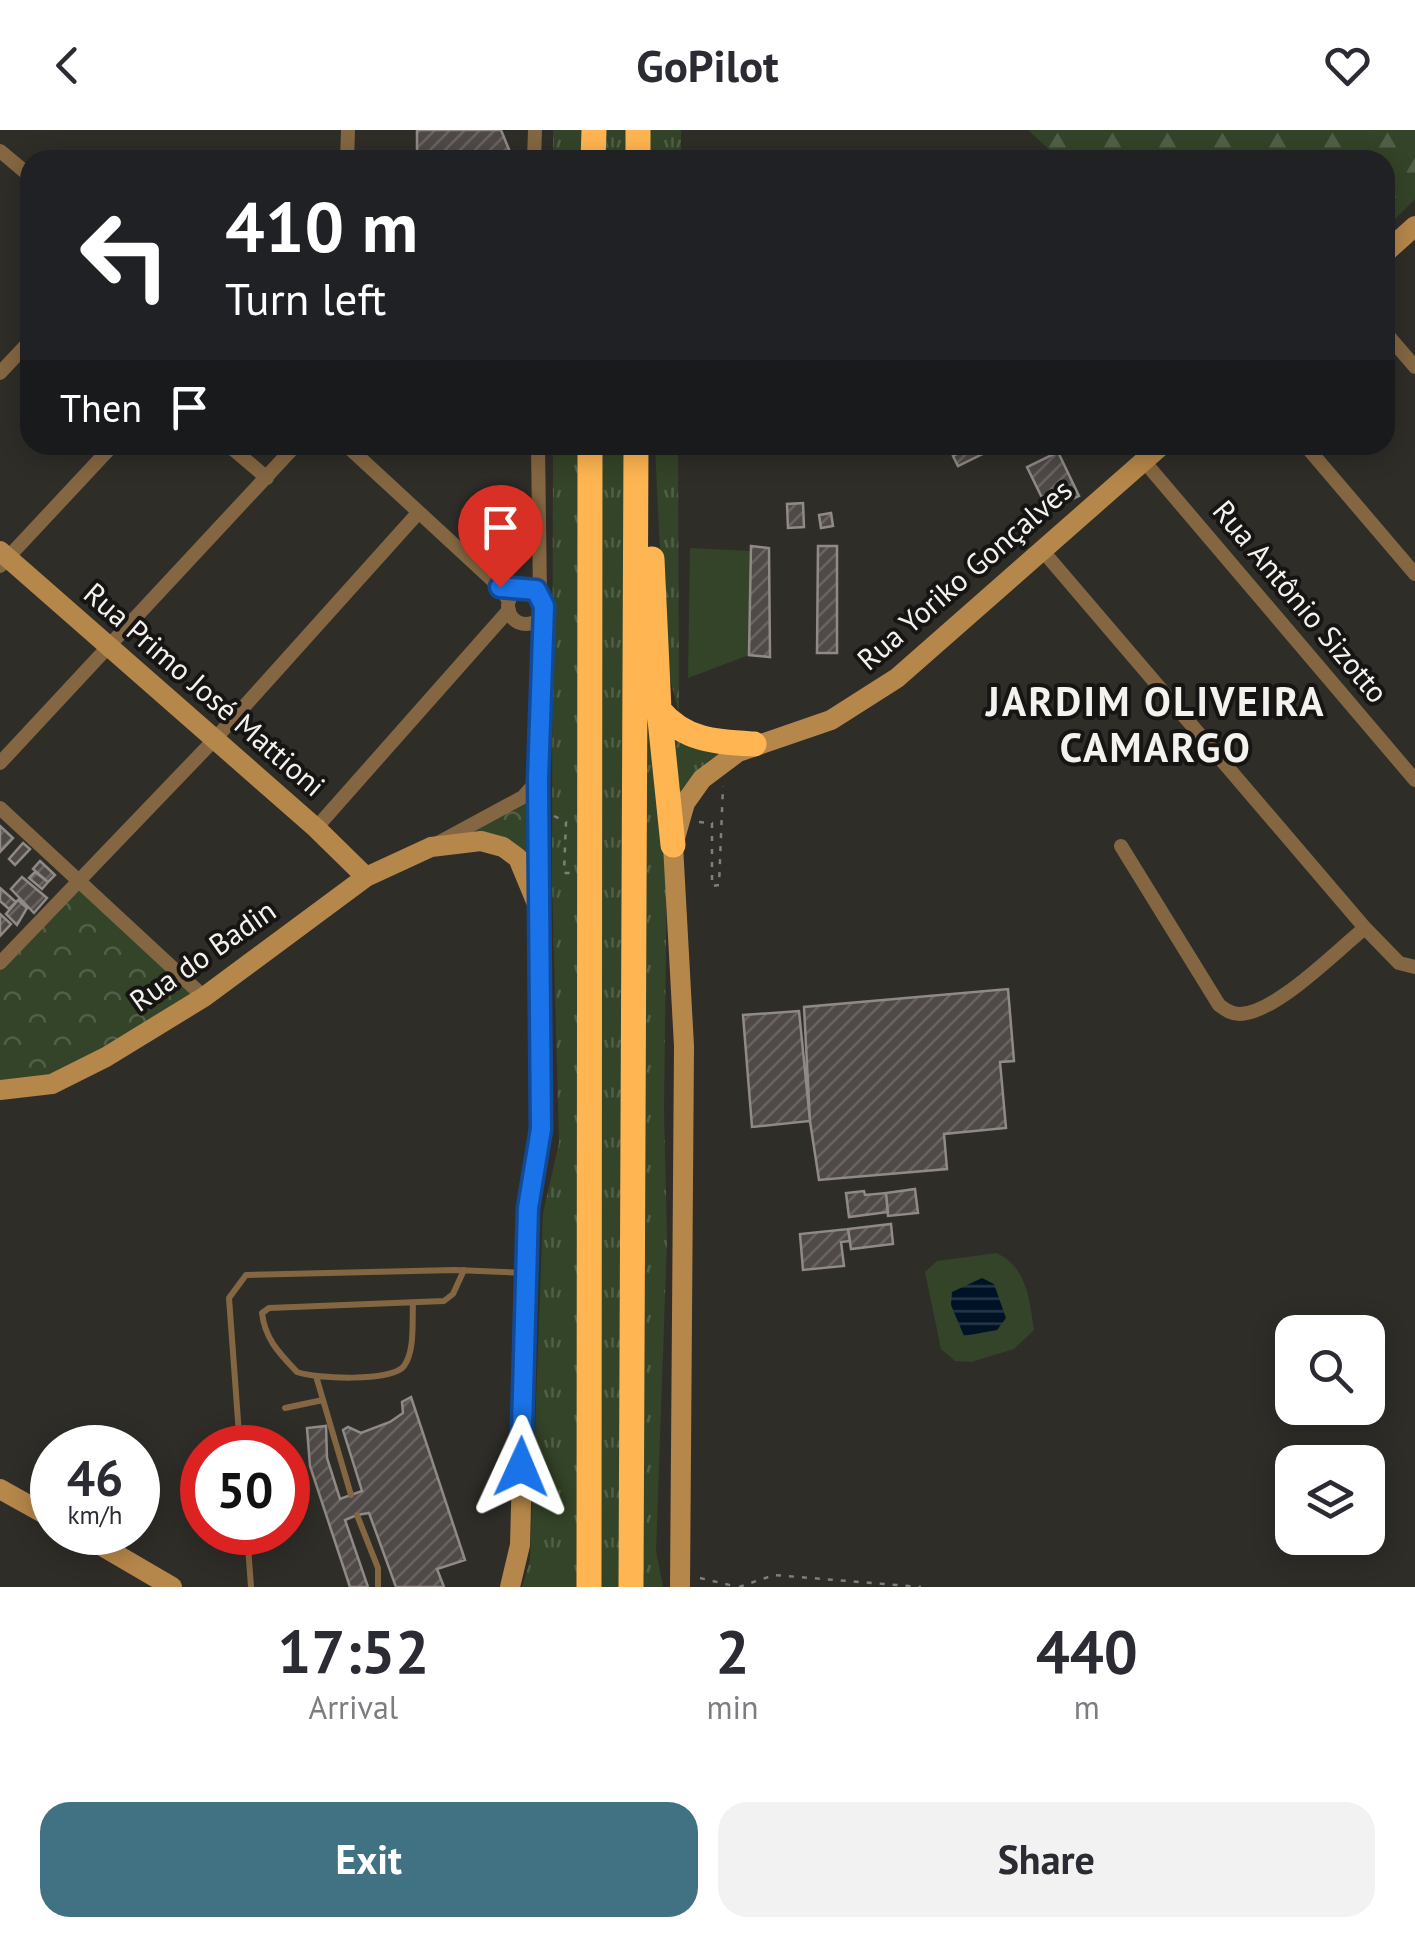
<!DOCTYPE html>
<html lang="en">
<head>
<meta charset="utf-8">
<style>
  :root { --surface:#fff; --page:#f2f2f3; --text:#2b2b33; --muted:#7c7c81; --accent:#407283 }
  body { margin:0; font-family:"PT Sans",sans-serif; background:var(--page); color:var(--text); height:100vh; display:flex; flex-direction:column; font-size:38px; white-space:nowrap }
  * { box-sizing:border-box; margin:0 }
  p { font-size:32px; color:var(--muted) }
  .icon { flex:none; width:55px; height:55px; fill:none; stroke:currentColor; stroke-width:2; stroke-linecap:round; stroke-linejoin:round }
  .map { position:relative; height:1457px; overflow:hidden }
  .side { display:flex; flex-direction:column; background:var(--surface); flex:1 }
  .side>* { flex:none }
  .banner { position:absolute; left:20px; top:20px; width:1375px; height:305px; border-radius:30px; box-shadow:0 5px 25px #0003; background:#202124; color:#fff; overflow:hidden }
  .controls { position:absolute; left:1275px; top:1185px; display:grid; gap:20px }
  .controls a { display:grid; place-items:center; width:110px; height:110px; border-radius:20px; background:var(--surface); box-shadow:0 5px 25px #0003; font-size:50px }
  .speed { position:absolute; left:30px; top:1295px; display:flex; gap:20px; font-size:50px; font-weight:700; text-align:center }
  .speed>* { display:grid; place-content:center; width:130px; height:130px; border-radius:50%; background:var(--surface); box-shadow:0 5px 25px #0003; line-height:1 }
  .speed small { font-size:25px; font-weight:400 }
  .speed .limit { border:15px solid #d22; background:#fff; color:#111 }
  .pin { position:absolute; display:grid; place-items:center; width:85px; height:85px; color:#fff; margin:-102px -42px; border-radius:50% 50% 50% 0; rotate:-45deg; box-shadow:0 0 10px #0007 }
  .pin .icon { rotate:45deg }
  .me { position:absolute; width:110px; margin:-55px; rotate:1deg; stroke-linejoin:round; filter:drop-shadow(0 0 8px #0008) }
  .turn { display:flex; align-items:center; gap:35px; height:210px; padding:0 40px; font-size:45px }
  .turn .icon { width:130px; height:130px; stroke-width:2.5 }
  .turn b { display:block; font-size:70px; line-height:85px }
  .then { display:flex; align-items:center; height:95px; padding:0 40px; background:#0003; gap:20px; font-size:38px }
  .eta { display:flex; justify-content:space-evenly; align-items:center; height:170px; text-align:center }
  .eta b { font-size:60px; font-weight:700; line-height:70px }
  .action { display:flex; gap:20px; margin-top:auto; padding:20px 40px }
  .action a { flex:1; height:115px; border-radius:30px; background:var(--accent); color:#fff; font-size:40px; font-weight:700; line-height:115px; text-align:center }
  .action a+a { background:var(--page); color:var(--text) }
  header { display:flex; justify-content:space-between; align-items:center; height:130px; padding:0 40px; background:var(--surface); font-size:45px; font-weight:700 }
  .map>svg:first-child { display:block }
  .grass { fill:url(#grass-tufts) }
  .forest { fill:url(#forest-firs) }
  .park { fill:url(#park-crowns) }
  .garden { fill:#344428 }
  .water { fill:url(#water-rules) }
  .building { fill:url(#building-hatch); stroke:#908a87; stroke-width:2.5 }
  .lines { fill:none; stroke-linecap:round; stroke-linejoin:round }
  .path { stroke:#807f7b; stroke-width:2.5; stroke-dasharray:5 8; stroke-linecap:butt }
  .lane { stroke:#846742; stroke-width:6 }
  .street { stroke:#846742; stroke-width:14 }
  .secondary { stroke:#b6874a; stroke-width:20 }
  .highway { stroke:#ffb551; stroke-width:25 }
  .route-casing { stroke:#114b97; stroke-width:25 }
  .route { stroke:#1a73e8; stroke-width:18 }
  .labels { text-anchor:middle; stroke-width:8; stroke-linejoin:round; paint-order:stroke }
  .street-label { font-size:30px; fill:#f3f2ef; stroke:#161513 }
  .district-label { font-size:40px; font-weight:bold; letter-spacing:2.5px; fill:#f3f2ef; stroke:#161513 }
</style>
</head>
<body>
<header><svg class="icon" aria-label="back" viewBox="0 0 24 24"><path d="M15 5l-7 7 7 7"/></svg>GoPilot<svg class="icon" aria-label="heart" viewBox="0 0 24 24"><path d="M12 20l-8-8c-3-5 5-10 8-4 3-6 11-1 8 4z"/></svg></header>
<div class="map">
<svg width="1415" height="1457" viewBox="0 0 1415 1457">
  <defs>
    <pattern id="grass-tufts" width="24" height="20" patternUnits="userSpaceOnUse" patternTransform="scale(2.5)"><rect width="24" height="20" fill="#344428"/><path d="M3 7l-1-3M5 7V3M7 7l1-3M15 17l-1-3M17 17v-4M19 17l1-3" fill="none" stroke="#525f48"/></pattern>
    <pattern id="forest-firs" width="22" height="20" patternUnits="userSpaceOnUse" patternTransform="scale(2.5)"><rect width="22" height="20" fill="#344428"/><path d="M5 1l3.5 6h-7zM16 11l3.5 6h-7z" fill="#525f48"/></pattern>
    <pattern id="park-crowns" width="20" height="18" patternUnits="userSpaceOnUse" patternTransform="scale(2.5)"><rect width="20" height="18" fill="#344428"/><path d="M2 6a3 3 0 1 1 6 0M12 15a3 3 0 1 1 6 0" fill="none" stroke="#525f48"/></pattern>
    <pattern id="water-rules" width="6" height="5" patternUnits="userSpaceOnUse" patternTransform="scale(2.5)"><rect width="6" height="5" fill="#001326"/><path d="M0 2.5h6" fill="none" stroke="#263646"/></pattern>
    <pattern id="building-hatch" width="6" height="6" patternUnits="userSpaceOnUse" patternTransform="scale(2.5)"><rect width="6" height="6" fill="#4f4947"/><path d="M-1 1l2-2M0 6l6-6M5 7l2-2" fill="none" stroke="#696462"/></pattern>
  </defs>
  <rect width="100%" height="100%" fill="#2f2d28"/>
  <path class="grass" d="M553,0h31v30h-31z
    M601,0h28v30h-28z
    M647,0h34v30h-34z
    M553,315h30l-3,1142h-58l8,-26 13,-348 16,-70 -7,-261z
    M598,315h29l-5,1142h-24z
    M655,315h23l1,269 -14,-56z
    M643,549l24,179 -3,252 3,129 -11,312 7,36h-20z
    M672,603l56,15 -20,13 -27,37z"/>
  <path class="forest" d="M1028,0h387v69l-30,30v-69h-324z"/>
  <path class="park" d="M522,670l11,11 5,72 -18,-21 -70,-22z
    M74,753l125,113 -147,88 -52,3v-124z"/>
  <path class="garden" d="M690,418l60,3 -1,104 -61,23z
    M997,1123c31,16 32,46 37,77l-20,19 -43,13 -16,-1 -14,-12 -16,-77 12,-11z"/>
  <path class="water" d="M982,1148l12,6 12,34 -9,12 -33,6 -13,-31 1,-13z"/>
  <path class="building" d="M417,0h84l9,22 -93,1z
    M975,315h26l-43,21 -5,-10z
    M1058,322l21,44 -31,14 -21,-43z
    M803,373l1,24 -16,1 -1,-24z
    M831,383l2,13 -12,2 -2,-13z
    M751,416l18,2 1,109 -21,-2z
    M818,416h19v107h-20z
    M0,696l13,12 -13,14z
    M23,713l7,6 -15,16 -6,-6z
    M40,731l15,14 -7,7 -15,-13z
    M35,742l13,10 -6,7 -13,-11z
    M22,747l25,21 -13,15 -23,-24z
    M0,758l16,14 -7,7 -9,-8z
    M18,770l9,8 -10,17 -11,-11z
    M0,784l11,10 -11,12z
    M1008,859l6,72 -14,1 6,66 -62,6 3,35 -128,11 -9,-59 -6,-114z
    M799,881l11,110 -58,6 -9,-112z
    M915,1059l3,24 -30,3 -2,-23z
    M864,1061l1,4 21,-2 2,19 -39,5 -3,-24z
    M891,1094l2,20 -42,5 -3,-20z
    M848,1099l2,12 -9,1 3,24 -41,4 -3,-36z
    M411,1267l54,163 -28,9 7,18h-48l-27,-74 -12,2 -12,5 23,67h-18l-40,-121 -3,-38 19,-2 1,32 13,41 22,-8 -19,-61 5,-3 13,6 29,-11 13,-9 -1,-11z"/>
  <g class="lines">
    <path class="path" d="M554,686l12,6 -2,51h7
      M699,692l13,1v63l7,-1 4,-99
      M700,1448l38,9
      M739,1457l35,-12 147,12"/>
    <path class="lane" d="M413,1174c-1,18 2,47 -9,62 -12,16 -88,13 -107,6 -18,-19 -32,-33 -35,-59l7,-5 175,-7 9,-7 11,-24
      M316,1246l35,119
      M285,1278l38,-8
      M240,1318l-11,-150 17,-23 209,-5 70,3
      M357,1385l21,53v19
      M247,1402l4,55"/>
    <path class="street" d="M0,21l30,25
      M347,30l1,-30
      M534,30l1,-30
      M1385,202l30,35
      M0,243l30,-32
      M228,315l39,33
      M346,315l154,142 9,14
      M538,315l2,150
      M1305,315l110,129
      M1143,330l272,320
      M1042,420l323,378 34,35 16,4
      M0,436l113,-121
      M508 476a18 18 0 1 1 36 0a18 18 0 1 1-36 0Z
      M0,633l296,-318
      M0,678l204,189
      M316,698l193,-218
      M438,713l85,-46 15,-17
      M1121,716l98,159c7,5 12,9 21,9 36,-1 96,-63 125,-86
      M537,766l6,-284
      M0,833l214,-223 204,-227"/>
    <path class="secondary" d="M1385,123l30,-27
      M0,421l316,277 50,49
      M0,960l52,-6 54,-27 98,-60 162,-120 65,-30 50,-6 22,6 15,11 19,46 4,225 -12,79 -9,337 -10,42
      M0,1359l52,29
      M78,1402l94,55
      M680,1457l4,-541 -11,-201 12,-42 17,-24 36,-27 93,-32 66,-42 265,-233"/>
    <path class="highway" d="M593,30l1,-30
      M638,30v-30
      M652,429l7,151 14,135
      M659,580c26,31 57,32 95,34
      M589,1457l1,-1142
      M631,1457l5,-1142"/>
  </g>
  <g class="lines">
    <defs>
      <path id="route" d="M500,457l36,3 8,16 -6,174 3,349 -13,79 -7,259"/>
    </defs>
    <use href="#route" class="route-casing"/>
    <use href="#route" class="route"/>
  </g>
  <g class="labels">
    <g class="street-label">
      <text transform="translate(965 445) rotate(-41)" y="10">Rua Yoriko Gonçalves</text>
      <text transform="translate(1300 472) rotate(50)" y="10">Rua Antônio Sizotto</text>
      <text transform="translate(204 560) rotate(41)" y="10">Rua Primo José Mattioni</text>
      <text transform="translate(203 826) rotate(-35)" y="10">Rua do Badin</text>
    </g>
    <g class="district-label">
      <text x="1156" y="586">JARDIM OLIVEIRA<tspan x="1156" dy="46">CAMARGO</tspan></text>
    </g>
  </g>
</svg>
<div class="controls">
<a><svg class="icon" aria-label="search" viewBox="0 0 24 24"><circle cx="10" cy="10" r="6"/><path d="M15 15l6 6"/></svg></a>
<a><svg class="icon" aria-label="layers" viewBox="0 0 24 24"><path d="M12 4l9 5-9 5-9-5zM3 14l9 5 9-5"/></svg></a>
</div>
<div class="speed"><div>46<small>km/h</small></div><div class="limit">50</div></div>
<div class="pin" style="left:500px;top:457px;background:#d93025"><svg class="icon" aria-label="arrive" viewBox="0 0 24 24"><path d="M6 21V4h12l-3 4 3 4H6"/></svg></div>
<svg class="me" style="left:521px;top:1337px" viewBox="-20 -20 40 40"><path d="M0-17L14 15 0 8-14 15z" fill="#1a73e8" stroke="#fff" stroke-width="4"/></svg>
<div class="banner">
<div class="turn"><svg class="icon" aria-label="left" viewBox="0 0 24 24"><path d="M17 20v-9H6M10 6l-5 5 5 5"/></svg><div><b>410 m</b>Turn left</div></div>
<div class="then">Then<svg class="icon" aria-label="arrive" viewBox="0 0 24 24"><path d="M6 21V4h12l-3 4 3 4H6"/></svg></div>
</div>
</div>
<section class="side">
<div class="eta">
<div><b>17:52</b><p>Arrival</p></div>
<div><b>2</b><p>min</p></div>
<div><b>440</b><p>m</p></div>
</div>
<div class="action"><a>Exit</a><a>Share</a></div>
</section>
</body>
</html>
